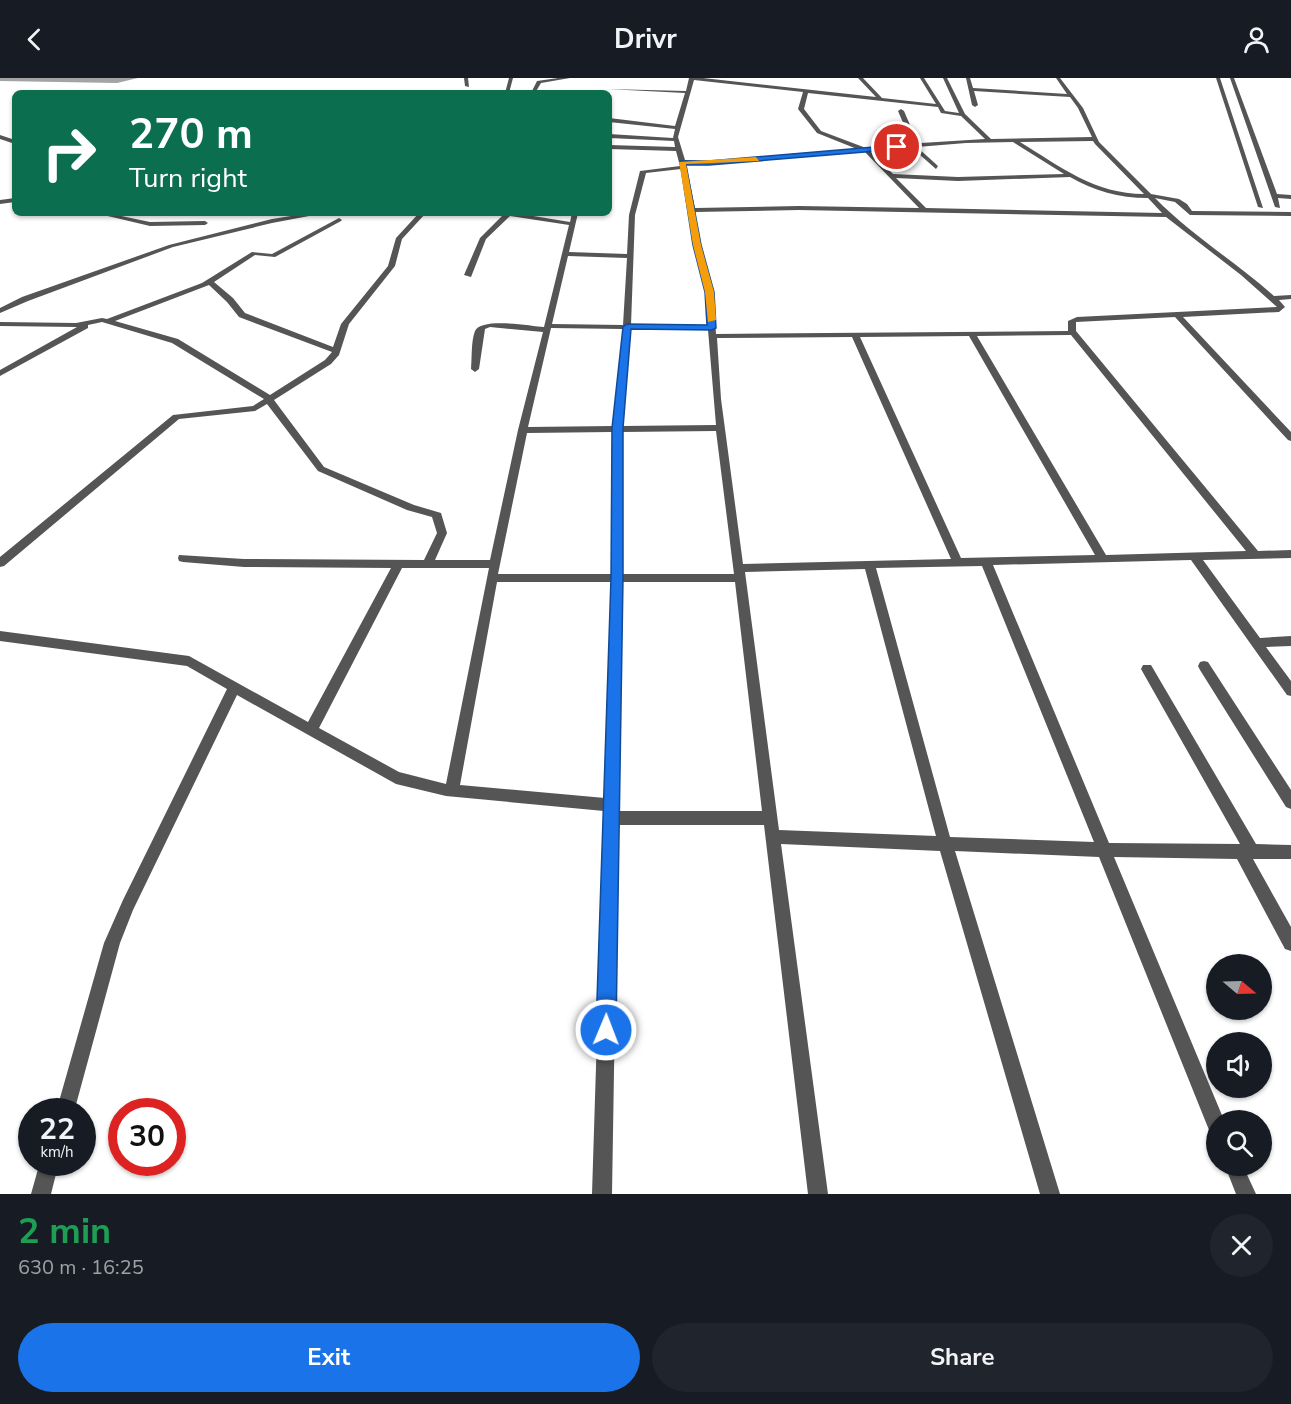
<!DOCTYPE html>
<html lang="en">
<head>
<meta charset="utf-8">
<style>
  :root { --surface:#171b24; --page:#20242c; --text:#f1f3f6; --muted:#9ea1a6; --accent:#1a73e8 }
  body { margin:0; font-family:"Nunito Sans",sans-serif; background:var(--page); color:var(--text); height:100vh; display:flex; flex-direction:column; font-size:22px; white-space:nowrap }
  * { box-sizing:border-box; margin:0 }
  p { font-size:20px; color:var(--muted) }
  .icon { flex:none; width:33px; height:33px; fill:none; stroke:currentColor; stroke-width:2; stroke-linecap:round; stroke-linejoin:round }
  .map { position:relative; height:1116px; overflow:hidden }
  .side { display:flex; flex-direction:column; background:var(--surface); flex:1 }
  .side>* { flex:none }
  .guide { position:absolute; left:12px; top:12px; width:600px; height:126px; border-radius:9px; box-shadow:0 2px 4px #0004; background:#0b6e4f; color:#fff; overflow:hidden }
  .needle { width:39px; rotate:109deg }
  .buttons { position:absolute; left:1206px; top:876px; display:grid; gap:12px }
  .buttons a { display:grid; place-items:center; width:66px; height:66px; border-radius:50%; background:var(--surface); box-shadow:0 2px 4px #0004; font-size:30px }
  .speed { position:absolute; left:18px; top:1020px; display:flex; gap:12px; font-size:30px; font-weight:700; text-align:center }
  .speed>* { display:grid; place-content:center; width:78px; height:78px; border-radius:50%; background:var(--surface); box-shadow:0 2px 4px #0004; line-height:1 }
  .speed small { font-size:15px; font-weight:400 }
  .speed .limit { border:9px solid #d22; background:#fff; color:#111 }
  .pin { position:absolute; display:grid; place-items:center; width:51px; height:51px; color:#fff; margin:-26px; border:3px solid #fff; border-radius:50%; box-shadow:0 2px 6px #0007 }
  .me { position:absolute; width:66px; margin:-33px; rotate:1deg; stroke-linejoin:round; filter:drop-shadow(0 0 4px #0008) }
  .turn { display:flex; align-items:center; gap:21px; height:126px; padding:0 18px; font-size:27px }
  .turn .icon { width:78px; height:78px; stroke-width:2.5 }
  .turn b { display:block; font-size:42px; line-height:51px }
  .round { display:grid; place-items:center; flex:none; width:63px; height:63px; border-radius:32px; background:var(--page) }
  .headline { display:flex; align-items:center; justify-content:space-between; height:102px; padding:0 18px }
  h1 { font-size:36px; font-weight:700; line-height:45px; color:#1e9e55 }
  .primary-button { display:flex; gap:12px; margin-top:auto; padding:12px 18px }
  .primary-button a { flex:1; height:69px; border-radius:36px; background:var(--accent); color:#fff; font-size:24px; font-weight:700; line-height:69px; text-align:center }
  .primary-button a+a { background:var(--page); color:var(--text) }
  header { display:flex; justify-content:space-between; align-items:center; height:78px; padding:0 18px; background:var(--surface); font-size:27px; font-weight:700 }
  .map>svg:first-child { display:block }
  .water { fill:#a3a3a3 }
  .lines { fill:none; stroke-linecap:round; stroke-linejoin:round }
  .street { fill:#555; fill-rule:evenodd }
  .route { fill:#1a73e8; stroke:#114b97; stroke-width:1.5 }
  .slow { fill:#f59e0b }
</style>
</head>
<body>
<header><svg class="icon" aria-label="back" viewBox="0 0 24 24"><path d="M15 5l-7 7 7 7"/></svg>Drivr<svg class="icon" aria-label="person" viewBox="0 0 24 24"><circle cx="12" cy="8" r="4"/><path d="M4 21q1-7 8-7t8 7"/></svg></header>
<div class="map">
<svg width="1291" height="1116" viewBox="0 0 1291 1116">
  <rect width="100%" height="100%" fill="#fff"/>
  <path class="water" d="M0,0h138l-21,5 -117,-2z"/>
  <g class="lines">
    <path class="street" d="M464,0h4l1,9 -4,-1z
      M509,0h4l-4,15h-4z
      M558,0h12l-29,5 -6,10h-4l6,-12z
      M689,0h14l173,19 -18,-19h5l19,20 54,6 -16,-26h4l21,33 14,2 -16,-35h4l18,36 26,25 101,-2 -14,-29 -8,-11 -96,-6 4,14 -3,2 -3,-2 -6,-27h4l3,10 94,6 -11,-16h4l23,30 16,34 52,52 28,5 8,5 5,7 99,1v4l-101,-1 -15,-13 -20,-4c36,37 81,64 119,98l17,-1v4l-12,1 6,7 -6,5 -96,5 108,115v9l-3,-1 -113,-123 -99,5v9l182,220 33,-1v8l-88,2 57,78 31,-2v10l-25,1 25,34v15l-4,-1 -96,-135 -198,5 116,278 131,1 -99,-175 2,-4h8l105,179 35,1v14h-38l38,68v24l-6,-2 -48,-90 -123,-2 110,263h-8v12l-7,-2 -110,-273 -144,-6 105,343h-20l-100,-343 -159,-7 47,350h-20l-44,-369h-146l-6,369h-20l12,-383 -158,-15 -50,-12 -159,-89 -104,215 -13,33 -46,169h-18l48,-169 19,-43 104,-211 -40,-23 -187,-25v-10l189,25 119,66 83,-154 -147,-1 -61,-5 -4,-1 -1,-3 1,-3 65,4 180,1 13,-27 -5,-16 -25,-7 -89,-39 -51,-67 -12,7 -76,8 -175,147 -4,1v-10l173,-142 80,-9 11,-7 -92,-56 -70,-21 -14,3v3l-88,48v-6l77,-43 -77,-1v-4l76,1 26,-5 5,1 95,-36 50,-31 20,2 67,-36 3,2 -1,1 -66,36 -20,-2 -41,27 19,16 12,15 88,34 8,-23 47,-58 8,-28 23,-25h7l-24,26 -7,27 -46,58 -10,31 -8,9 -57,36 50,67 90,38 27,8 6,20 -12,27h55l28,-130 25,-98 -53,-5 -5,2 -6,40 -4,3 -4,-3c1,-11 0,-28 4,-38 6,-14 55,-5 69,-4l25,-102 -59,-9 -24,23 -15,38 -7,-2 16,-37 23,-23 -3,-2h15l55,9 2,-9h6l-9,39 58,2 2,-39 11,-44 40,-5 -4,-15 -67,-2v-4l66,2 -1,-6 -65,-3v-4l64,4 2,-9 -66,-7v-4l66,8 10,-33 -78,-4 79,2zM694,2l109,12 -5,17 19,24 40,16 -148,12 -24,-1 -7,-23zM808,15l130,14 3,6 20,3 24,23 -64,4 -8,-11 -9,-21 -3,-2 -3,2 9,21 9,12 -50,4 -45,-17 -17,-22zM1093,63l2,3 49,50c-49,0 -83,-27 -124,-52zM1013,64l51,32 -106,3 -65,-3 -23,-23 41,-4 25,22 2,-3 -21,-19 49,-4zM864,73l55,57 -120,-2 -104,2 -9,-44 23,1zM681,91l13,76 11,47 3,34 -77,-1 4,-110 11,-42zM1070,99c25,14 48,21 78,21l14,15 -236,-5 -30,-30 62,3zM799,132l367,7 75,58 36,32 -200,10 -9,4v10l-352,3 -3,-42 -13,-47 -5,-33zM568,178l59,2 -4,67 -71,-1zM209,207l18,17 12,15 93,35 -7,8 -55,35 -92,-56 -63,-18zM551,250l72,1 -10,97 -85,1zM631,251l77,1 8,95 -94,1zM1071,257l175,216 -140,4 -129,-219zM969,258l126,219 -134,3 -101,-221zM852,259l99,222 -208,5 -22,-165 -4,-61zM716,353l18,143h-111l-1,-142zM612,354l-1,142h-113l29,-141zM982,488l112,276 -144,-5 -74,-269zM402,490h87l-43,216 -47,-12 -80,-44zM865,491l71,267 -157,-6 -34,-258zM497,504h114l-6,216 -145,-13zM623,504h112l27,229h-144z
      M1216,0h4l43,130 -5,-1z
      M1230,0h4l43,116 14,1v4l-13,-1 2,10 -5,-1z
      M0,57l15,5v4l-15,-5z
      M15,120v4l-15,2v-4z
      M95,135h12l43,9 55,-1 3,2 -3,2 -55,1z
      M310,135h15l-53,10 -99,24 -145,54 -28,12v-5l22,-11 147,-52 103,-26z
      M1204,583l4,1 83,128v19l-5,-2 -86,-137 -2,-4 2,-4z
      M40,1084h19l-8,32h-20z
      M1225,1088h18l13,28h-20z"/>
  </g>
  <path class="route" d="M897,67l3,4 -191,16h-23l15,80 13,47 2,36 -4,2 -81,-1 -8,99v150l-7,452 -3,7 -7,3 -7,-3 -3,-7 15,-452 1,-150 11,-101 4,-3 80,1 -2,-33 -12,-47 -13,-84h29z"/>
  <path class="slow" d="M756,79l3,4 -73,3 15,81 13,47 2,28 -8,2 -3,-30 -12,-47 -14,-83z"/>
</svg>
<div class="buttons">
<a><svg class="needle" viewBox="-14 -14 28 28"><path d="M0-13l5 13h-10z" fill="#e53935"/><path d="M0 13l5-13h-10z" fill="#9ea1a6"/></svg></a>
<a><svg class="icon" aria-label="sound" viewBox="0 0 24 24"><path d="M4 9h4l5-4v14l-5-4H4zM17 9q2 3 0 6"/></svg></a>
<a><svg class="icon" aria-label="search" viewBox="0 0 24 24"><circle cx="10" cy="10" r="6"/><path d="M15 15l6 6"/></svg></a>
</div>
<div class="speed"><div>22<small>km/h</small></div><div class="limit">30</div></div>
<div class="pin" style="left:897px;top:69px;background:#d93025"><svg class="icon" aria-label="arrive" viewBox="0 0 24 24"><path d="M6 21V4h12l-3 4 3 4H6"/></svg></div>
<svg class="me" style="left:606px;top:952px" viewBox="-20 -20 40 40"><circle r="17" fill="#1a73e8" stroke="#fff" stroke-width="3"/><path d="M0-11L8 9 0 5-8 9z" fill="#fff"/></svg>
<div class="guide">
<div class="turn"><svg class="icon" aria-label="right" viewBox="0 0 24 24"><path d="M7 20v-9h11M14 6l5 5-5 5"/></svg><div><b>270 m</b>Turn right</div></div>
</div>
</div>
<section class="side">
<div class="headline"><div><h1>2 min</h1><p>630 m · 16:25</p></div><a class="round"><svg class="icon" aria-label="close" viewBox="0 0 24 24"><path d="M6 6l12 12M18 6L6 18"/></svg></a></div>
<div class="primary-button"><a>Exit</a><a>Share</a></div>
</section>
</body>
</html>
